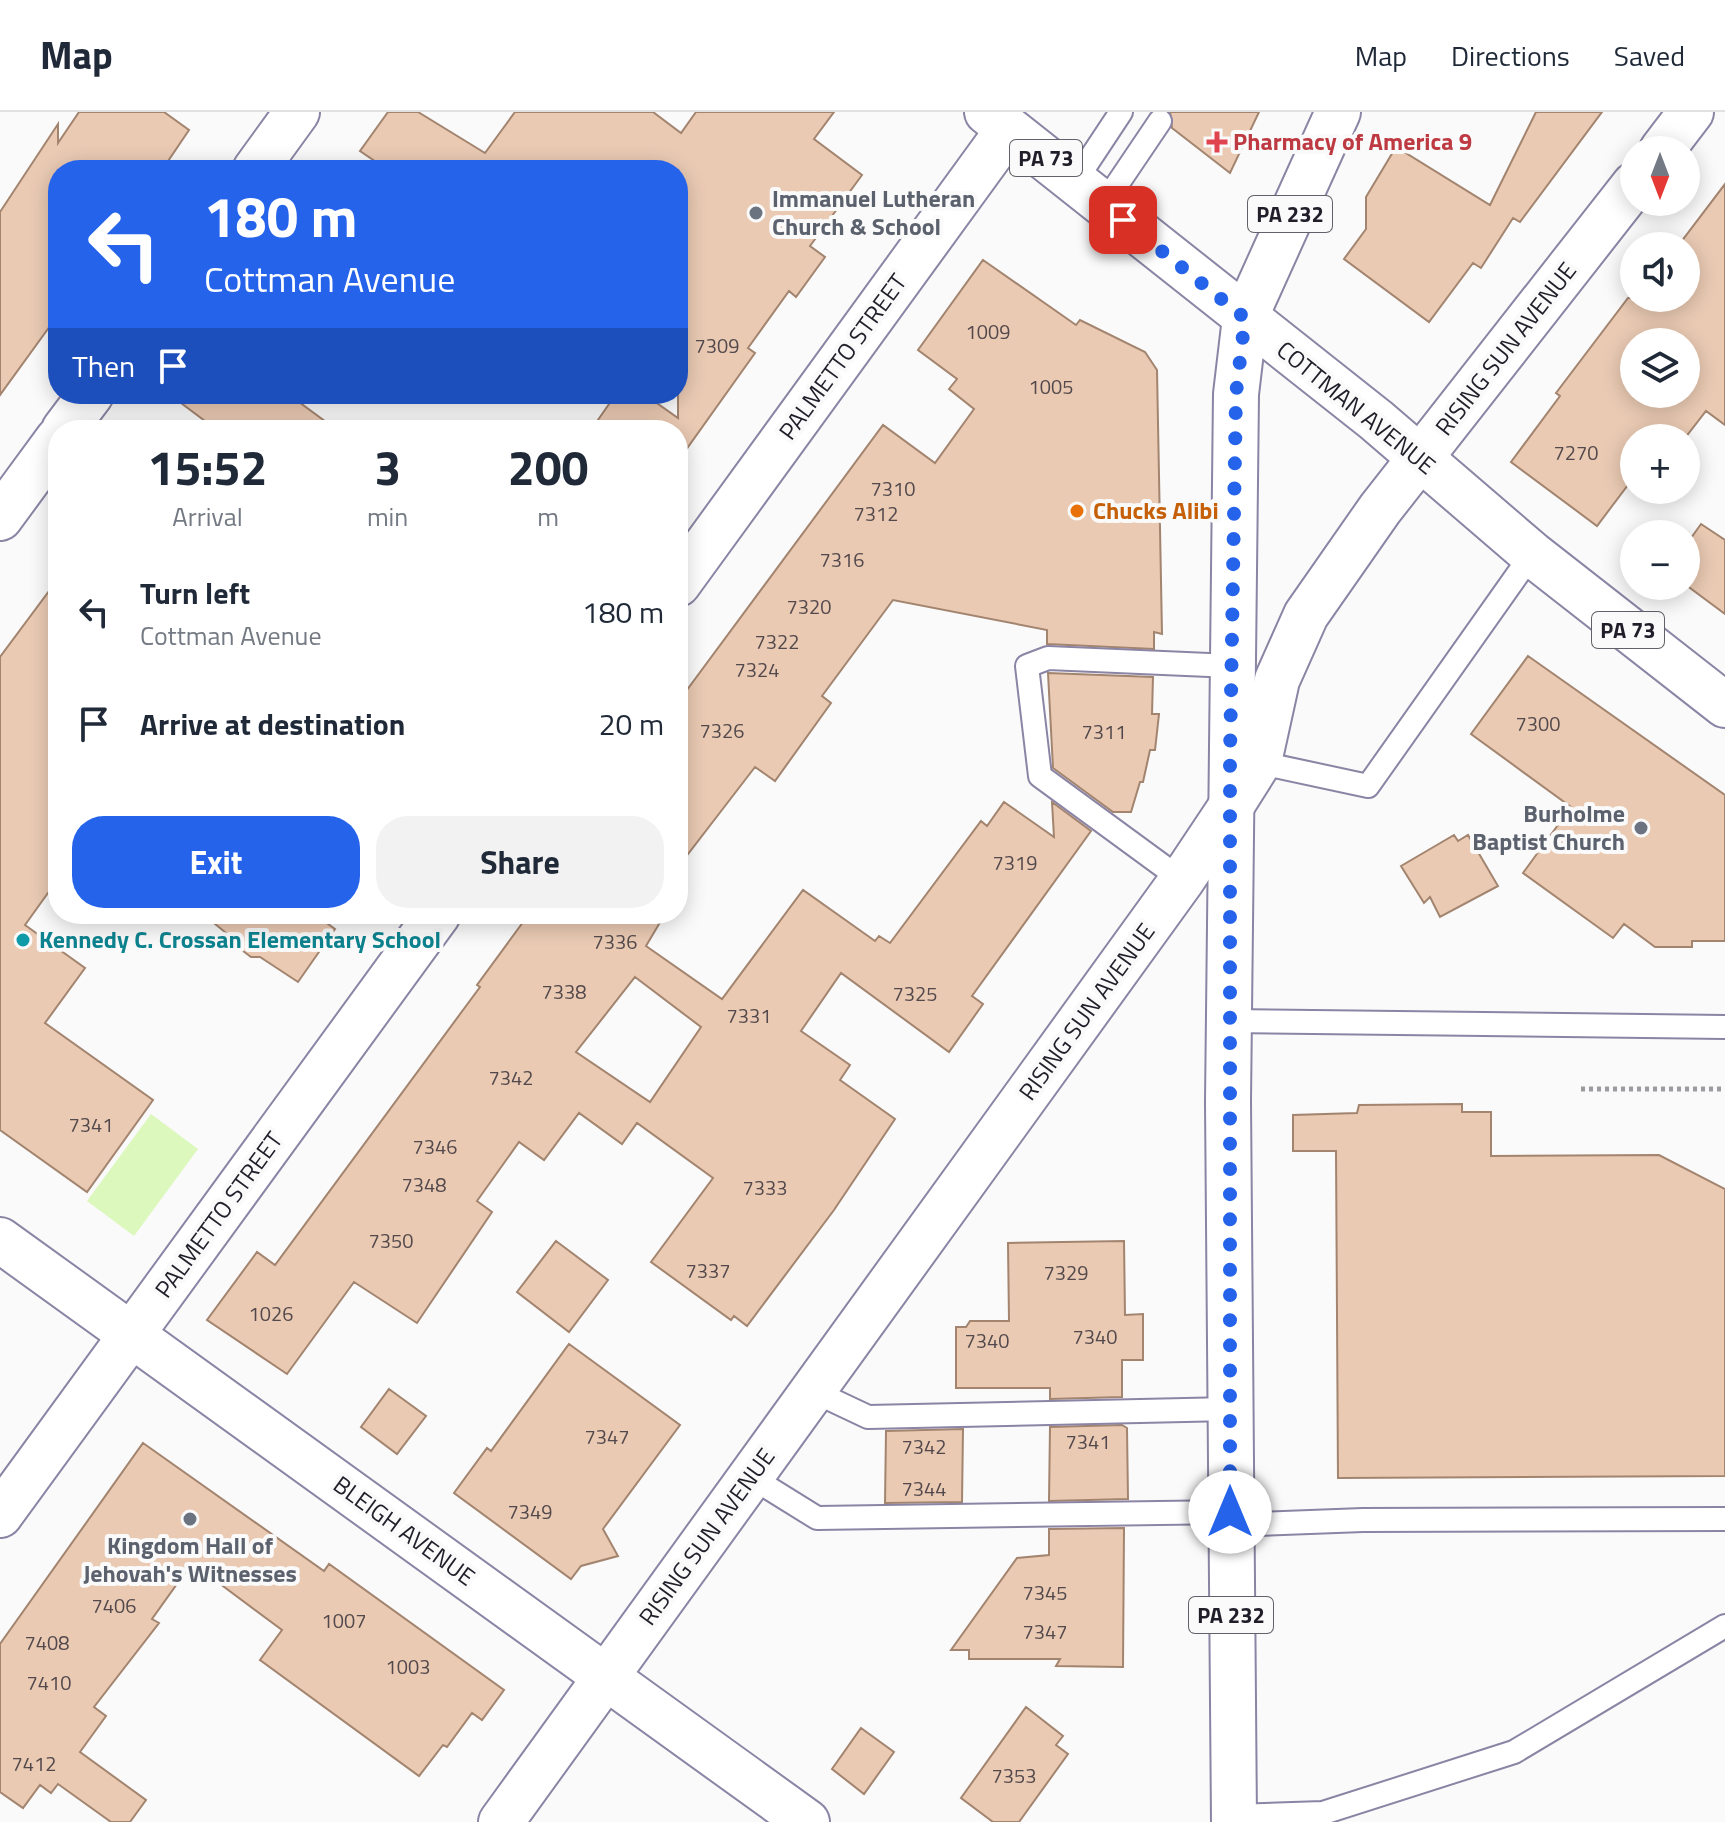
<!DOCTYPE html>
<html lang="en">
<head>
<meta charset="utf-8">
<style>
  :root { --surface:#fff; --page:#f2f2f3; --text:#1f2937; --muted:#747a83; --line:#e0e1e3; --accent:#2563eb }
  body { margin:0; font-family:"Titillium Web",sans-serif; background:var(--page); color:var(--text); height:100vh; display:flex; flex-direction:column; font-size:30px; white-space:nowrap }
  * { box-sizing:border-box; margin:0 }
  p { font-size:26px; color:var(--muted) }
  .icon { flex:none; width:44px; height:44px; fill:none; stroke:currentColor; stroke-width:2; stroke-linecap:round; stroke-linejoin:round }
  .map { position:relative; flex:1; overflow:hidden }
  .side { position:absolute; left:48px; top:308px; width:640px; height:504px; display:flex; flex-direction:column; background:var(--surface); border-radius:32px; box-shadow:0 4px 20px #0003 }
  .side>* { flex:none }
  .banner { position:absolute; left:48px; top:48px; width:640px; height:244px; border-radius:32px; box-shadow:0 4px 20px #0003; background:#2563eb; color:#fff; overflow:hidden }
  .needle { width:52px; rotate:180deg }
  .buttons { position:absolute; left:1620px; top:24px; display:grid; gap:16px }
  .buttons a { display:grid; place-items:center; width:80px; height:80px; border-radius:50%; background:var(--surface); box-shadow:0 4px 20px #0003; font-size:40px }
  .pin { position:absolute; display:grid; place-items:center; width:68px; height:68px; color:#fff; margin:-34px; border-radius:16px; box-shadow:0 4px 12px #0006 }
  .me { position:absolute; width:88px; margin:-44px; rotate:0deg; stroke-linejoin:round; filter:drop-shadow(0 0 6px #0008) }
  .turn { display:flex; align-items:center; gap:28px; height:168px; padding:0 24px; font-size:36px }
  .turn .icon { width:104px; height:104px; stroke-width:2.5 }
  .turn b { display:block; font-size:56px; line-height:68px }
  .then { display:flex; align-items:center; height:76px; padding:0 24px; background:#0003; gap:16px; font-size:30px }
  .eta { display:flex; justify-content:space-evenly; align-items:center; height:136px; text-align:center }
  .eta b { font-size:48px; font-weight:700; line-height:56px }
  .action { display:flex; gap:16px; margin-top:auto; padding:16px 24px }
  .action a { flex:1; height:92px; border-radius:32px; background:var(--accent); color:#fff; font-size:32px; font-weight:700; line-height:92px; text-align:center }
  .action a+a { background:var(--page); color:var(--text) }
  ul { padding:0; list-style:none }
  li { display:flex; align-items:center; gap:24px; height:112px; padding:0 24px }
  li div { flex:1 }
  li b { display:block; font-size:30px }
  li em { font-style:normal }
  header { display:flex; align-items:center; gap:48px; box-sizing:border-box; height:112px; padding:0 40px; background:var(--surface); border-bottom:2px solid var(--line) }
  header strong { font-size:38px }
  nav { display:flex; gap:44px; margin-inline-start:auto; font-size:28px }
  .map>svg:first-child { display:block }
  .green { fill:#dcf8bd }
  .building { fill:#eacab3; stroke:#a2846f; stroke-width:2; fill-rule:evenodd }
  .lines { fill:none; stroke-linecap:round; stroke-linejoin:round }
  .lane-casing { stroke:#8b84a4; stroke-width:26 }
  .street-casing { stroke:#8b84a4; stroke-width:48 }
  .secondary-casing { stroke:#8b84a4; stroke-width:48 }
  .primary-casing { stroke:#8b84a4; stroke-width:48 }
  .path { stroke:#9b9a9f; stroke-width:5; stroke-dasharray:4 4; stroke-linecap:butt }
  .lane { stroke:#fff; stroke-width:22 }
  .street { stroke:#fff; stroke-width:44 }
  .secondary { stroke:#fff; stroke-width:44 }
  .primary { stroke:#fff; stroke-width:44 }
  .route { stroke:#2563eb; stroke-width:14; stroke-dasharray:0 25.2 }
  .health-dot { fill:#e0444e; stroke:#fafafa; stroke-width:3 }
  .worship-dot { fill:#6b7280; stroke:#fafafa; stroke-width:3 }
  .food-dot { fill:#e8710a; stroke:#fafafa; stroke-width:3 }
  .culture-dot { fill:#0f9aa8; stroke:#fafafa; stroke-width:3 }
  .labels { text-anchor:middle; stroke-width:8; stroke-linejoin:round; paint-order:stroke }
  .number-label { font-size:20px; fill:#53494c }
  .shield { fill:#fafafa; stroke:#626068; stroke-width:2 }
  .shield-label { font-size:22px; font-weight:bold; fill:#211e2a }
  .health-label { font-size:24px; font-weight:bold; fill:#be3a42; stroke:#fafafa; text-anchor:start }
  .worship-label { font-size:24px; font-weight:bold; fill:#5b616d; stroke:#fafafa; text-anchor:start }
  .street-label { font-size:24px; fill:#211e2a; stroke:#fafafa }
  .food-label { font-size:24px; font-weight:bold; fill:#c56008; stroke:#fafafa; text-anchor:start }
  .culture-label { font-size:24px; font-weight:bold; fill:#0d838f; stroke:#fafafa; text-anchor:start }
</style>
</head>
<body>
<header>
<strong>Map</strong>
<nav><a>Map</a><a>Directions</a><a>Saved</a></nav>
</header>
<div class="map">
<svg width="1725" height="1710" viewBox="0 0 1725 1710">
  <rect width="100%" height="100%" fill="#fafafa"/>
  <path class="green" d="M151,1002l47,35 -64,87 -47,-35z"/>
  <path class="building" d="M79,0h85l25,18 -27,40h-104v145l-58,80v-183l58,-88v19z
    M388,0h30l67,41 30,-41h138l28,21 15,-21h138l-20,27 48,36 -52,71 15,11 -29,40 -7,-6 -41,57 7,5 -77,108v-31h-87l25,-36h28l34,24v-248h-290l-28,-19z
    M1170,0h89l-29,61 -58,-45z
    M1536,0h66l-82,110 -7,-4 -32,50 -8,-5 -44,59 -85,-63 22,-30v-32l30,-50 94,58z
    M1725,72v241l-19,-14 -21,27h-51v39l-37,49 -86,-64 49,-66 -4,-3 72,-95h58v-52h-8zM1634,230h52v52h-52z
    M983,148l93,65 4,-5 65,32 12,18 5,264 -8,-2v17l-107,-5v-14l-154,-30 -71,96 9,7 -56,78 -20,-14 -77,100v-165l205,-277 52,38 39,-54 -25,-20 8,-10 -39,-29z
    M169,282h119l49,36h-120z
    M1701,412l24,16v74l-39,-29v-40z
    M58,467v300l-33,46 60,43 -40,55 108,77 -66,92 -87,-62v-473z
    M1528,544l197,139v146h-33v6h-37l-31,-23 -11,14 -90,-65 48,-66 -100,-73z
    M1048,561l105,4 -1,37h7l-4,36h-5l-7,32h-3l-9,30h-18l-60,-44z
    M1004,690l50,35 -2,-35 39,29 -119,165 11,8 -34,48 -108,-79 -40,58 49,34 -10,15 55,39 -61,91 -87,116 -13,-10 -3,4 -80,-58 62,-84 -76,-55 -15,21 -43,-31 -35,47 -25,-18 -42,59 15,11 -75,111 -63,-41 -67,92 -80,-54 50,-68 18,13 205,-278 -3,-2 52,-71h136l-19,32 76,53 81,-109 72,51 4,-5 11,7 91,-122 6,5zM635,865l66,50 -51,75 -74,-50z
    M1454,723l4,6 10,-6 30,51 -58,31 -10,-20 -6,6 -23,-37z
    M203,802h111l21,15 -37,53 -38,-25h-9l-12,-9 -2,-6z
    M1462,992v8h29v44l168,-1 66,34v287l-387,2 -2,-327h-43v-36l64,-2 2,-8z
    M556,1129l52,39 -39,52 -52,-40z
    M1124,1129l1,74 18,-1v46h-21v37l-72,2v-11h-94v-61h10l4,-6h39l-1,-78z
    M569,1232l111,81 -77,104 15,27 -37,10 -10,13 -117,-86 33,-45 4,3z
    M389,1277l37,27 -29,38 -36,-27z
    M1122,1313l5,3 1,71 -79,2 1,-74z
    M963,1317l-1,73 -77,1 1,-72z
    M143,1331l181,128 5,-7 175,126 -22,30 -10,-7 -25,34 -4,-2 -24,31 -159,-116 22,-30 -90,-67 -40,56 7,4 -65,84 12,9 -26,36 66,48 -16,22h-19l-53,-38 -7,9 -11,-8 -17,23 -23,-16v-148z
    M1124,1416l-1,139 -67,-1 4,-7h-91v-9h-18l66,-92 32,-3v-26z
    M1026,1595l37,29 -7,9 12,9 -49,68h-26l-32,-24z
    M861,1616l33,24 -30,42 -32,-25z"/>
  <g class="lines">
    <defs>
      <path id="lane" d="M1076,68l45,-68
        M1104,92l56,-83
        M1252,649l116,25 164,-232
        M1182,768l-142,-104 -13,-110 21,-8 184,8
        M1229,909l496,6
        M813,1279l55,26 362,-8
        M751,1365l66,41 413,-6
        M1230,1413l133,-5 362,-1
        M1233,1704l90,-3 191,-61 211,-126"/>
      <path id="street" d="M255,58l42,-58
        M64,318l27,-36
        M0,406l58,-79
        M678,472l330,-454
        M0,1128l807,582
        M0,1403l438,-601
        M501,1710l681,-942 48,-72"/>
      <path id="secondary" d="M1662,38l29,-38
        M1230,696l29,-46 18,-82 29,-65 74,-106 254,-324"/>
      <path id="primary" d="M987,0l389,308 156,134 193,151
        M1234,1710l-6,-720 8,-708 9,-76 93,-206"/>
    </defs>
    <use href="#lane" class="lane-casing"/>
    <use href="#street" class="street-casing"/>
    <use href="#secondary" class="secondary-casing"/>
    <use href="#primary" class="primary-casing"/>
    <path class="path" d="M1581,977h144"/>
    <use href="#lane" class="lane"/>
    <use href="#street" class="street"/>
    <use href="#secondary" class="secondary"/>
    <use href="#primary" class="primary"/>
  </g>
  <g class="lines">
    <path class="route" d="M1123,108l122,98 -9,76 -6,363v755"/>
  </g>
  <path class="health-dot" d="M1213 18h8v8h8v8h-8v8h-8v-8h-8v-8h8z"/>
  <g class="worship-dot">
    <circle cx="756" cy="101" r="8"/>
    <circle cx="1641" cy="716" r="8"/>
    <circle cx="190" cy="1407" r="8"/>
  </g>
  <circle class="food-dot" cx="1077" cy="399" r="8"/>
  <circle class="culture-dot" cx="23" cy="828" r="8"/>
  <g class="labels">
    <g class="number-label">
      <text x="988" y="227">1009</text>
      <text x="717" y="241">7309</text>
      <text x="1051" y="282">1005</text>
      <text x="1576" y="348">7270</text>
      <text x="893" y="384">7310</text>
      <text x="876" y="409">7312</text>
      <text x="842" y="455">7316</text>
      <text x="809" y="502">7320</text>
      <text x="777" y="537">7322</text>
      <text x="757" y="565">7324</text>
      <text x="1538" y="619">7300</text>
      <text x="722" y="626">7326</text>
      <text x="1104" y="627">7311</text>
      <text x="1015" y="758">7319</text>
      <text x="615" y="837">7336</text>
      <text x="564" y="887">7338</text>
      <text x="915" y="889">7325</text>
      <text x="749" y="911">7331</text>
      <text x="511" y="973">7342</text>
      <text x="91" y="1020">7341</text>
      <text x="435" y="1042">7346</text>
      <text x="424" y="1080">7348</text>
      <text x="765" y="1083">7333</text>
      <text x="391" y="1136">7350</text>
      <text x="708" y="1166">7337</text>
      <text x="1066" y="1168">7329</text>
      <text x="271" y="1209">1026</text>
      <text x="1095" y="1232">7340</text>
      <text x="987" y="1236">7340</text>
      <text x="607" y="1332">7347</text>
      <text x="1088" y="1337">7341</text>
      <text x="924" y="1342">7342</text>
      <text x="924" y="1384">7344</text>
      <text x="530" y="1407">7349</text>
      <text x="1045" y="1488">7345</text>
      <text x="114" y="1501">7406</text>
      <text x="344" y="1516">1007</text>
      <text x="1045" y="1527">7347</text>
      <text x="47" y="1538">7408</text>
      <text x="408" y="1562">1003</text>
      <text x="49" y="1578">7410</text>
      <text x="34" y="1659">7412</text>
      <text x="1014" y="1671">7353</text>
    </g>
    <g class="shield">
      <rect x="1010" y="28" width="72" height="36" rx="6"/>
      <rect x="1248" y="84" width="84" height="36" rx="6"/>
      <rect x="1592" y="500" width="72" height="36" rx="6"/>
      <rect x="1189" y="1485" width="84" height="36" rx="6"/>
    </g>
    <g class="shield-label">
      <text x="1046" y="54">PA 73</text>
      <text x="1290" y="110">PA 232</text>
      <text x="1628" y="526">PA 73</text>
      <text x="1231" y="1511">PA 232</text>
    </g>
    <g class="health-label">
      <text x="1233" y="38">Pharmacy of America 9</text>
    </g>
    <g class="worship-label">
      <text x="772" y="95">Immanuel Lutheran<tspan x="772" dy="28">Church &amp; School</tspan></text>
      <text x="1625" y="710" text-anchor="end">Burholme<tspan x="1625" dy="28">Baptist Church</tspan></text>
      <text x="190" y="1442" text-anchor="middle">Kingdom Hall of<tspan x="190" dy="28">Jehovah's Witnesses</tspan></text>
    </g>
    <g class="street-label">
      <text transform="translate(1506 237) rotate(-52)" y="8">RISING SUN AVENUE</text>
      <text transform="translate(843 245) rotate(-54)" y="8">PALMETTO STREET</text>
      <text transform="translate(1356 296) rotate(39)" y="8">COTTMAN AVENUE</text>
      <text transform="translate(1087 900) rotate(-54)" y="8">RISING SUN AVENUE</text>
      <text transform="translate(219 1103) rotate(-54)" y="8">PALMETTO STREET</text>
      <text transform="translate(404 1419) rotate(36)" y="8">BLEIGH AVENUE</text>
      <text transform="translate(707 1425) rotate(-54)" y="8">RISING SUN AVENUE</text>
    </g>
    <g class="food-label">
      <text x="1093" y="407">Chucks Alibi</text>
    </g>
    <g class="culture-label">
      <text x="39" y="836">Kennedy C. Crossan Elementary School</text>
    </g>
  </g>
</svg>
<div class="buttons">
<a><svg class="needle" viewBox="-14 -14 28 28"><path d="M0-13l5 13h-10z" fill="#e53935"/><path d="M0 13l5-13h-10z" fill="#747a83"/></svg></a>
<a><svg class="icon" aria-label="sound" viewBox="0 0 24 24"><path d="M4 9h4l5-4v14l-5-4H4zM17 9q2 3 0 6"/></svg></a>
<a><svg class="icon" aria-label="layers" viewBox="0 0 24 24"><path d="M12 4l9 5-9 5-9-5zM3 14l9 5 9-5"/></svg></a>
<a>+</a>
<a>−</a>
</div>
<div class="pin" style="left:1123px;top:108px;background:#d93025"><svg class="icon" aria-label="arrive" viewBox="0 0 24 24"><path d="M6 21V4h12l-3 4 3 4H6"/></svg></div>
<svg class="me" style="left:1230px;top:1400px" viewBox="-20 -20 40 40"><circle r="19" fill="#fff"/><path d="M0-13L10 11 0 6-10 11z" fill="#2563eb"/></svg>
<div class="banner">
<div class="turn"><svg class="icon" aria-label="left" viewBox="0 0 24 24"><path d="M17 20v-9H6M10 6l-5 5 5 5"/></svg><div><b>180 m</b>Cottman Avenue</div></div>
<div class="then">Then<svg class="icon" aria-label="arrive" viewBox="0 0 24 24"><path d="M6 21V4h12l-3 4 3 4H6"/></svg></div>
</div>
<section class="side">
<div class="eta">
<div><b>15:52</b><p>Arrival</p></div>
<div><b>3</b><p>min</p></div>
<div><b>200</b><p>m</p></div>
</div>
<ul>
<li><svg class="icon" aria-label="left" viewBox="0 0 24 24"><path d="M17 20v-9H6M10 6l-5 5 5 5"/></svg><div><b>Turn left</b><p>Cottman Avenue</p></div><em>180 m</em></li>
<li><svg class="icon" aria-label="arrive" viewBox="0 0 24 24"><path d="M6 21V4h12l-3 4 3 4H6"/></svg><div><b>Arrive at destination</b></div><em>20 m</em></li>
</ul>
<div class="action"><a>Exit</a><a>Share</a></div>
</section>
</div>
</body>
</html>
